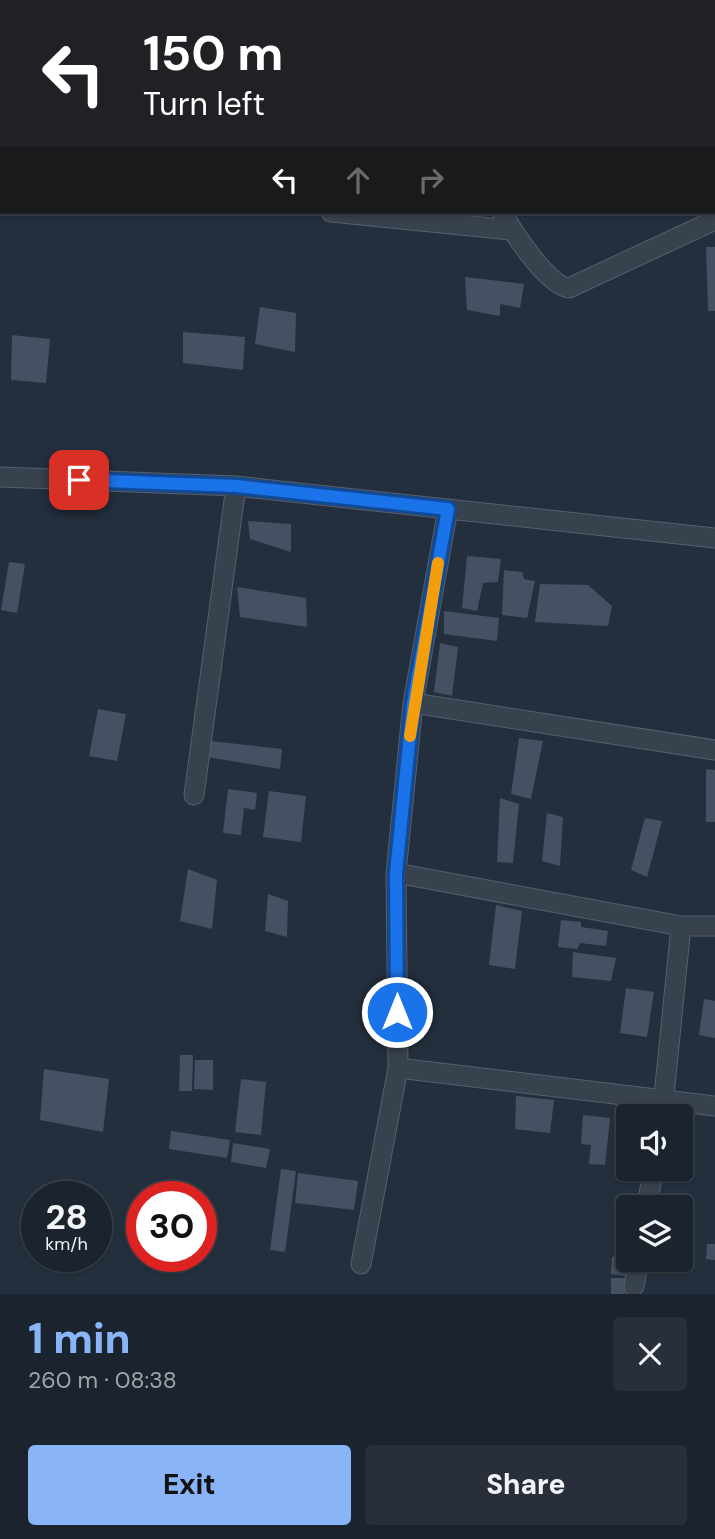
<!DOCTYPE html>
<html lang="en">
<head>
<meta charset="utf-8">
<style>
  :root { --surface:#1b232e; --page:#282f3a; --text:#f1f3f6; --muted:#a0a4aa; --line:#39404a; --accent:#8ab4f8 }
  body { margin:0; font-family:"DM Sans",sans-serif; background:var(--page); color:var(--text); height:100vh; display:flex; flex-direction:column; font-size:26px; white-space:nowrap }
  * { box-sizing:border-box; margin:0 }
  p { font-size:23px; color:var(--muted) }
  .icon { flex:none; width:38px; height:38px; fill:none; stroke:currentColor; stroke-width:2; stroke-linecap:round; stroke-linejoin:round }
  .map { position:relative; height:1294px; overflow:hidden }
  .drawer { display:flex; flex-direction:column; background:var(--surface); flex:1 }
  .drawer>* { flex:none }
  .banner { position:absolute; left:0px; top:0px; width:716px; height:214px; box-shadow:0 2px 5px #0004,0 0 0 2px var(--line); background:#202124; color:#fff; overflow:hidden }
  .fabs { position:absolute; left:616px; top:1104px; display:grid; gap:14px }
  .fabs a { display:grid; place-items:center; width:77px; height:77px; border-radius:7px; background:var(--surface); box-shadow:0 2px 5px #0004,0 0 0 2px var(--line); font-size:35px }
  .speed { position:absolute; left:21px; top:1181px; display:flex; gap:14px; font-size:35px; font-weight:700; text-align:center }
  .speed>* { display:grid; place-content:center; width:91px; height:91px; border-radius:50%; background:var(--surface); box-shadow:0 2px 5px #0004,0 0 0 2px var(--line); line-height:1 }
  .speed small { font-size:18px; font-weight:400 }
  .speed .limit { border:10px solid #d22; background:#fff; color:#111 }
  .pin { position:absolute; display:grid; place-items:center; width:60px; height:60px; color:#fff; margin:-30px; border-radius:14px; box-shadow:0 4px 10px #0006 }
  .me { position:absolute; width:77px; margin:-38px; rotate:0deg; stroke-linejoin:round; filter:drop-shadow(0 0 5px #0008) }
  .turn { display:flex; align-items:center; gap:24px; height:147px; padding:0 28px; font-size:32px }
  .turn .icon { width:91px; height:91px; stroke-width:2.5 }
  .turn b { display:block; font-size:49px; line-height:60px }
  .lanes { display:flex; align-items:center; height:66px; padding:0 28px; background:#0003; justify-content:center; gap:35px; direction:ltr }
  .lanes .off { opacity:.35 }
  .round { display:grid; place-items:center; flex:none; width:74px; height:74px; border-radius:7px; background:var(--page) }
  .overview { display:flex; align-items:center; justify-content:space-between; height:119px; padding:0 28px }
  h1 { font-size:42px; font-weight:800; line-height:52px; color:var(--accent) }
  .primary-button { display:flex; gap:14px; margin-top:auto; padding:14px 28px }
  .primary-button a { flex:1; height:80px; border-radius:7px; background:var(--accent); color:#111; font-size:28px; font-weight:800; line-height:80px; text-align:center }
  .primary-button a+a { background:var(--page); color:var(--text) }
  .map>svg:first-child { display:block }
  .building { fill:#455162 }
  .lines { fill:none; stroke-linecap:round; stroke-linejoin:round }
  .street-casing { stroke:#565f6c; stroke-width:21 }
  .street { stroke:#38414e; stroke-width:19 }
  .route-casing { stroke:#114b97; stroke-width:18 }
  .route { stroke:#1a73e8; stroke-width:12 }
  .slow { stroke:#f59e0b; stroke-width:12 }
</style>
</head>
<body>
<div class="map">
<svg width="715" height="1294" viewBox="0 0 715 1294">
  <rect width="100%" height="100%" fill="#242f3e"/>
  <path class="building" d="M706,247h9v64h-7z
    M465,277l59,7 -4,24 -20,-4v12l-33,-6z
    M260,307l36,6 -1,39 -40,-8z
    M183,332l62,5 -2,33 -60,-7z
    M12,335l38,4 -4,44 -35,-3z
    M248,521l43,3v28l-41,-13z
    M467,556l34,3 -3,23 -15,1 -6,28 -15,-3z
    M9,562l16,2 -8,49 -16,-3z
    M504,570l18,2 2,7 11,2 -8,37 -25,-3z
    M540,584l48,1 24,21 -4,20 -73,-4z
    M237,587l69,11 1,29 -67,-10z
    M444,611l55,7 -2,23 -53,-7z
    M440,643l18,4 -6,49 -18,-4z
    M98,709l28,5 -9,47 -28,-5z
    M519,738l24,3 -12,58 -20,-5z
    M210,741l72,8 -2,20 -73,-12z
    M706,769l9,1v52h-9z
    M228,789l29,4 -2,17 -11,-2 -3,27 -18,-2z
    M269,791l37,5 -5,46 -38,-5z
    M500,798l19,6 -6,59 -16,-1z
    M547,813l16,4 -3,49 -18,-5z
    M645,818l17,3 -15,56 -16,-7z
    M188,869l29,11 -5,49 -32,-8z
    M268,894l20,7 -1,36 -22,-6z
    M496,905l26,6 -7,58 -26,-4z
    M561,920l20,2v5l27,4 -2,15 -26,-3 -3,6 -19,-2z
    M573,952l43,6 -5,23 -39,-4z
    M626,988l28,4 -7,45 -27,-4z
    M704,999l11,2v37l-16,-3z
    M180,1055h13l-1,36h-13z
    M195,1060h18v30l-19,-1z
    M44,1069l65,10 -6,53 -63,-12z
    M241,1079l25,3 -5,53 -26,-3z
    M516,1096l38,4 -4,33 -35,-4z
    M583,1115l27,3 -5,47 -16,-1 2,-19 -10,-1z
    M171,1131l59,9 -3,18 -58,-9z
    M233,1143l37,6 -4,19 -35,-6z
    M281,1169l15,2 -11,81 -15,-2z
    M298,1173l60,8 -4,29 -59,-7z
    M707,1244h8v16l-9,-1z
    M612,1257l16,1 -2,18 -15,-2z
    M611,1278h14v16h-14z"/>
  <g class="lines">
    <defs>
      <path id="street" d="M221,2l1,-2
        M0,173l2,1
        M331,212l180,18
        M502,212c10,19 45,73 67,76l146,-68
        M0,477l236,9 479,52
        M448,509l-35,194 -17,170 2,195 317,38
        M413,703l302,47
        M194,795l42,-309
        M396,873l285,53h34
        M662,1116l19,-190
        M647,1208l6,-39
        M361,1264l37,-196
        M634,1286l5,-26"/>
    </defs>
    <use href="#street" class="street-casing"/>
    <use href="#street" class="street"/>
  </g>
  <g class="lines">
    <defs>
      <path id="route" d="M79,480l157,6 212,23 -35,194 -17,170 1,139"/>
    </defs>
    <use href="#route" class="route-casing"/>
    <use href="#route" class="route"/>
    <path class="slow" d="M410,736l28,-173"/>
  </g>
</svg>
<div class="fabs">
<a><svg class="icon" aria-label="sound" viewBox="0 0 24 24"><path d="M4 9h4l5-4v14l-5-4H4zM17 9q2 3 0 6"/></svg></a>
<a><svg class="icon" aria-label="layers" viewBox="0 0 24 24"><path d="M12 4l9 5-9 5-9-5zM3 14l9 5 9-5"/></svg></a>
</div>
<div class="speed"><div>28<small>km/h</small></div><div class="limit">30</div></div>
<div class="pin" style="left:79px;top:480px;background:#d93025"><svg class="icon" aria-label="arrive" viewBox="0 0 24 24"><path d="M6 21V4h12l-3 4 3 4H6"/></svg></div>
<svg class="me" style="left:397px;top:1012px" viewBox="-20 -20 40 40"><circle r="17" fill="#1a73e8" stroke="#fff" stroke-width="3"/><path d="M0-11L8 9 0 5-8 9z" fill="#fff"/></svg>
<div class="banner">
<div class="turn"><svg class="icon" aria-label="left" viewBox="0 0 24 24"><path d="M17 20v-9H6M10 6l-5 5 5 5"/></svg><div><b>150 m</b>Turn left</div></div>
<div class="lanes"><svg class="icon" aria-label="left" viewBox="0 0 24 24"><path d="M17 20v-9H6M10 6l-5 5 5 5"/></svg><svg class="icon off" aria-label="ahead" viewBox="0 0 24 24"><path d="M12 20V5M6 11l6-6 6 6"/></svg><svg class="icon off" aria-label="right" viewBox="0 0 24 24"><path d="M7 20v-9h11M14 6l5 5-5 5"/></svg></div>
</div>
</div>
<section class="drawer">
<div class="overview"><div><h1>1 min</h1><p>260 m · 08:38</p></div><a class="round"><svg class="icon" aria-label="close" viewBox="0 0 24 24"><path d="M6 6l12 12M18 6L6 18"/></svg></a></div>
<div class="primary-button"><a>Exit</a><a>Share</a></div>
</section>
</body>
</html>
